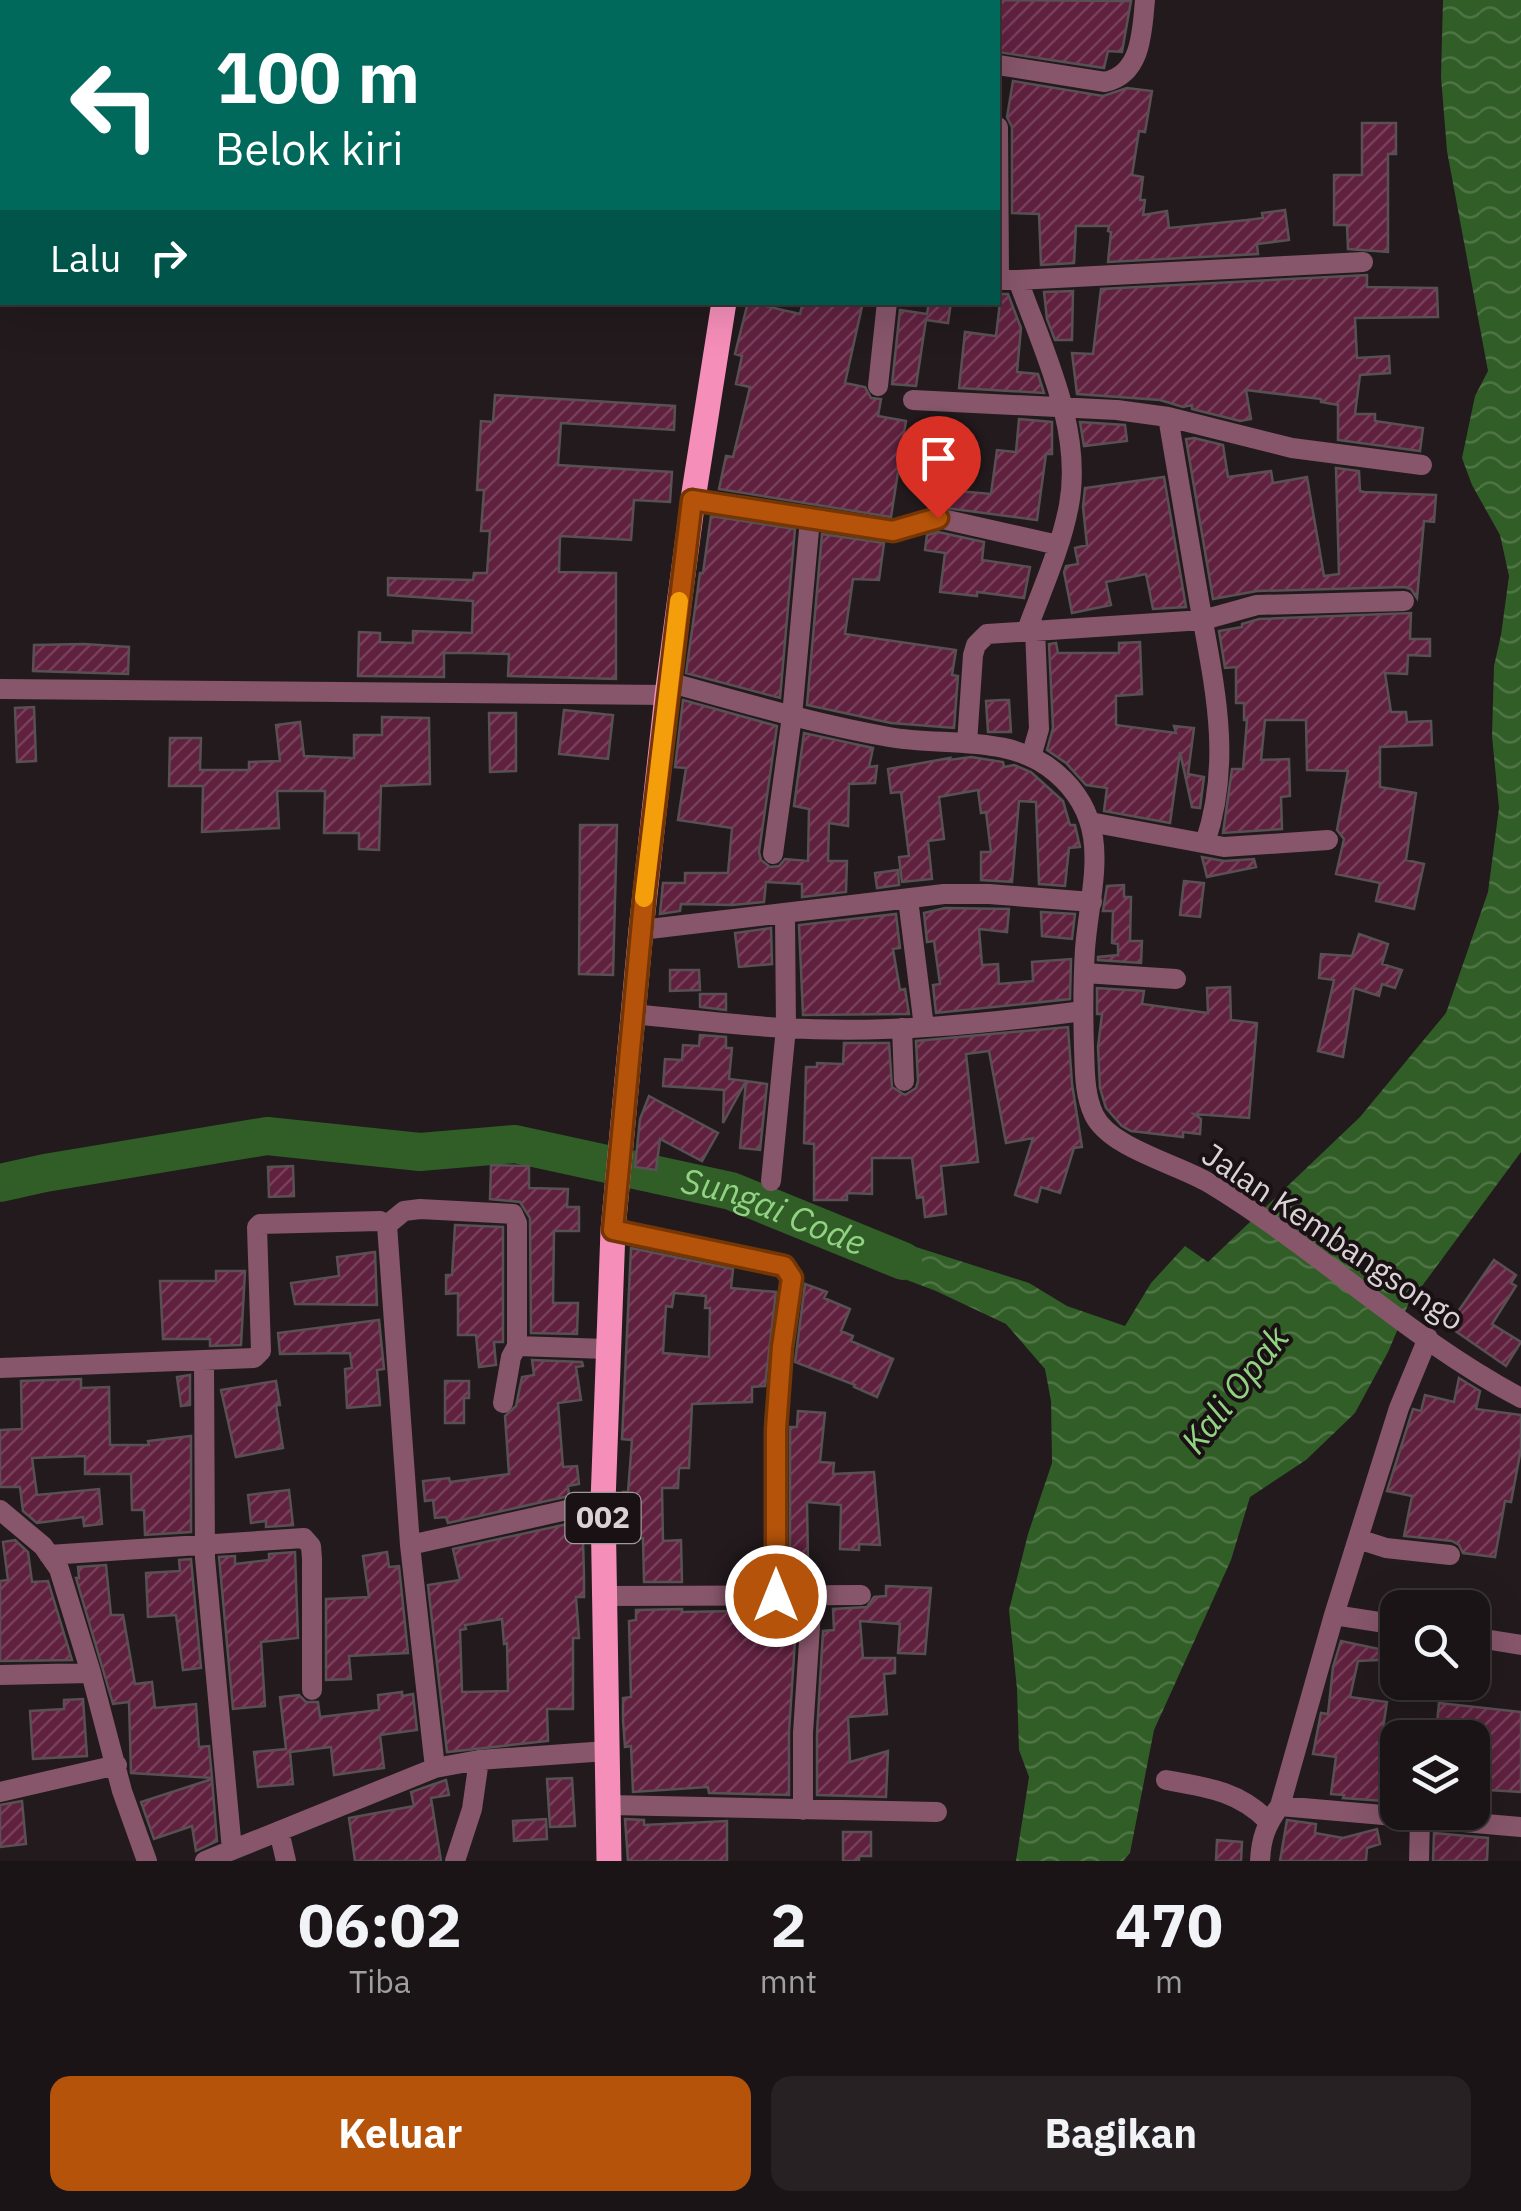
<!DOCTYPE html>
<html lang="id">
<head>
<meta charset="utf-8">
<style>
  :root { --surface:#1a1416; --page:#272123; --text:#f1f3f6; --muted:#9f9ea1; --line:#383335; --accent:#b45309 }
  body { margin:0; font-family:"IBM Plex Sans",sans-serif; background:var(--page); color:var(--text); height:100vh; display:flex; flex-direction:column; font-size:38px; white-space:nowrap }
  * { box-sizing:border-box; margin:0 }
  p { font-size:32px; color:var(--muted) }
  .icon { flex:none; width:55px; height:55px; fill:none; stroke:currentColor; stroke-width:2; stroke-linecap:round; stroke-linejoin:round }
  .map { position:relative; height:1861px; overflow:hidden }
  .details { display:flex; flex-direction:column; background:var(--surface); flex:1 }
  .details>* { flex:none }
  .guide { position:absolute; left:0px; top:0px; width:1000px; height:305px; box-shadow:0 10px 40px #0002,0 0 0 2px var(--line); background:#00695c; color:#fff; overflow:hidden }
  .controls { position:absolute; left:1380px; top:1590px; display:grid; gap:20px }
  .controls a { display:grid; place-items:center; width:110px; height:110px; border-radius:20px; background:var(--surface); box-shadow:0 10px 40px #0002,0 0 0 2px var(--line); font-size:50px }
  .pin { position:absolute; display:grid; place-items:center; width:85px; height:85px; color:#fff; margin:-102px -42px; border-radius:50% 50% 50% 0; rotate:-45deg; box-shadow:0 0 10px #0007 }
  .pin .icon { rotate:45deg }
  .me { position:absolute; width:110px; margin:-55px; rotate:0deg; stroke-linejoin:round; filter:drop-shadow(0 0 8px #0008) }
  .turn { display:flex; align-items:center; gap:35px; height:210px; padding:0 50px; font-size:45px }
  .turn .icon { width:130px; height:130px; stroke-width:2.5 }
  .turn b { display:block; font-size:70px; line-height:85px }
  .then { display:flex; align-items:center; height:95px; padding:0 50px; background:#0003; gap:20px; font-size:38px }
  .eta { display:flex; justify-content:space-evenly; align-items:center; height:170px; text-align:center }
  .eta b { font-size:60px; font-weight:700; line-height:70px }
  .cta { display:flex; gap:20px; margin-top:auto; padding:20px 50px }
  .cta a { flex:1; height:115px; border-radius:20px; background:var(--accent); color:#fff; font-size:40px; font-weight:700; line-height:115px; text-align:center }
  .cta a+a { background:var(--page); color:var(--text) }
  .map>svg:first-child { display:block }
  .water { fill:url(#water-waves) }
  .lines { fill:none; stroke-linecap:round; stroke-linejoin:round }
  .river { stroke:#315e27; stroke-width:38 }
  .building { fill:url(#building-hatch); stroke:#595053; stroke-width:2.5; fill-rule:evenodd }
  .minor { stroke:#87566a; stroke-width:20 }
  .tertiary { stroke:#87566a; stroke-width:20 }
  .primary { stroke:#f58eb9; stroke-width:25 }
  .route-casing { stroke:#753606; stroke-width:25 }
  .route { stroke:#b45309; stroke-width:18 }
  .slow { stroke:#f59e0b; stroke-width:18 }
  .labels { text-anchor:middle; stroke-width:8; stroke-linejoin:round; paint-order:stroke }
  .shield { fill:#191114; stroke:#9f999b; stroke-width:2.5 }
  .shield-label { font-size:30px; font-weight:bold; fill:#d9d3d5 }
  .street-label { font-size:32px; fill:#d9d3d5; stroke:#191114 }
  .water-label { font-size:35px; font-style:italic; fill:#92d383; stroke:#191114 }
</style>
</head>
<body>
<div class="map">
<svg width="1521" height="1861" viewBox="0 0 1521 1861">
  <defs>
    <pattern id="water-waves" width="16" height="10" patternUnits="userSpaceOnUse" patternTransform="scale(2.5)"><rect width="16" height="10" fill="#315e27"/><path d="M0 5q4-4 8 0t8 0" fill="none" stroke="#4e7445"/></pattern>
    <pattern id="building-hatch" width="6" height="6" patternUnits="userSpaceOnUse" patternTransform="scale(2.5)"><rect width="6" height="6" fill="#60213f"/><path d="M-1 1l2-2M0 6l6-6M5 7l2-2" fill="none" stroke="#76405a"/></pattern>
  </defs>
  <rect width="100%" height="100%" fill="#221a1d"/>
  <path class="water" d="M1443,0h78v1152l-113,153 -20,47 -33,61 -49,47 -56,37 -19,63 -77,170 -24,123 -7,8h-107l13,-84 -10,-27 -2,-61 -8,-79 19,-76 24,-71 -1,-62 -6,-32 -39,-45 -70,-33 -93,-35 29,-23 157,50 38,23 58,20 26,-43 34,-37 23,16 152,-145 86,-104 42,-121 11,-84 -7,-72 2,-70 7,-31 8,-59 -9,-41 -28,-50 -10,-27 13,-62 13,-25 -41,-220 -6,-74z"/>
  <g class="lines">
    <path class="river" id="s1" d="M0,1183l45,-10 222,-37 153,16 95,-8 216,47 172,70"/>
  </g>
  <path class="building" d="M998,0l133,1 -9,51 -14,-1 -4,17 -106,-16z
    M1013,81l90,15 24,-8 25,3 -7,41 -6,-1 -7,44 11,2 -3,23h5l-2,15 24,-4 2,17 78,-8 16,-2 -1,-5 23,-3 4,30 -32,4 1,10 -150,8 3,-30 -3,-1 1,-5h-33l-2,37 -33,2 -2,-51 -27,-1v-86l-5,-10z
    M1362,123h34v31h-8v98l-40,-3 -1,-24h-13v-50h28z
    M1367,275v12l70,1 1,29 -83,1 2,40 32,-2 1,17 -30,2 -5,39h20v7l48,7 -3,23 -82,-11v-35l-17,-3v-3l-75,-9 5,29 -11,2 -48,-12v-4l-9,2 -23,-7 -83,-6 -5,-41 21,1 8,-65z
    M1073,291l-1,49h-17l-8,-21 -3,-27z
    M1001,294h7l13,34 -4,44 21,2 6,19 -85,-5 6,-56 31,4z
    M748,302l52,12 3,-12h60l-18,81 20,4 6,11 10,1 -3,17 28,5 -15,96 -172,-28 7,-33 7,1 17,-70 -14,-3 6,-28 -7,-2z
    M929,302h22l-3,21 -22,-3 -10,66 -24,-2 8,-74 27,4z
    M495,395l180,11 -1,24 -113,-7 -3,42 114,7 -2,30 -36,-2 -3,40 -71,-4 -1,36 57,1v106l-108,-3 1,-22 -40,-1h-25v24l-86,-1 1,-44 21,1v9l33,1v-12l59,2 1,-32 -85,-6v-17l85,2 1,-7h13l3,-42h-9l3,-41h-7l4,-69 12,1z
    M1019,419l33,3v32h-6l-9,66 -106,-14 3,-38 26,3 -2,20 33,3 6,-44 19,2z
    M1080,422l45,3 2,16 -43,5z
    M1194,438l29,7 5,32 43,-6 2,12 34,-6 17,99 15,-2 -3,-106 23,3 1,20 4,1 72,3 -2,27 -10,-1 -7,77 -6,-9 -7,-2 -147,4 -44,8 -27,-160z
    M1164,477l22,130 -33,2 -7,-35 -40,8 5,23 -39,8 -8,-41 2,-6 12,-2 -3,-16 12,-3 -4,-38 2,-19z
    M711,516l84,13 -15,169 -94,-25 14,-100h3z
    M938,532l46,10 -2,18 48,7 -6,31 -47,-6v4l-37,-4 5,-39 -20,-3 2,-15z
    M822,534l62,9 -5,37 -26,-1 -8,55 111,16 -4,25 6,1 -4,52 -63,-5 -84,-18z
    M1411,613l-1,26h20v17l-22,-1 -1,19 -22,-1 6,39h15l1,10 24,-1 1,24 -52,2v40l36,6 -10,67 18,4 -10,45 -38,-8 4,-18 -44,-9 8,-35 -7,-9 11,-59 -41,-1 -1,-50h-41l-4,40 28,-1 1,37 -9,1 1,32 -59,4 9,-64h11l4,-49h-3v-17h-8v-36l-11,1 -6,-37 23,-4v-3l17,-5z
    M1140,642l2,52 -26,2v29l60,8 -2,-7 20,2 -6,46 16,3 -4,31 -8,-1 -12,-55 -10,71 -66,-12 3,-23 -21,-3 -20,-22 -19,-13 6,-22 -4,-84 7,-1 2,10h61v-10z
    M84,644l45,3 -1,27 -95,-3 1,-26z
    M683,700l94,26 -18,126 2,8 9,7 9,-1 6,-7 23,2 1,-52 -15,-3 10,-73 69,15 -4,19 8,-1 -2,17 -26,1 -1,42 -19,-3 -1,38h19l-1,31 -44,5v-13l-36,-2 -2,20 -32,3 -51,-1 -1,7 -20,3 3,-31h22v-10h43l4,-45 -54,-8 8,-52 -11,-1z
    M1002,700h7l2,32h-23l-2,-31z
    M34,707l2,54 -19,1 -2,-54z
    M564,710l49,5 -5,44 -49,-5z
    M489,713h27v58l-26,1z
    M382,717l47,1 1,66 -49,2 -2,64 -20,-1v-16h-35l1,-42h-48l2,37 -77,4 1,-46h-34l1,-48h31l-1,32h49v-8l31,-1 -4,-36 24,-3 4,34 50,2v-23h28z
    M971,757l32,5 1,5 10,-2 17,7 32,29 7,24h5l5,22 -11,1 -4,38 -26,-2 -3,-82 -17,-1 -7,81 -31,-2v-28h10l-5,-40 -5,1 -3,-23 -39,7 5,42 -16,2 4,38 -30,3 -3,-25 10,-1 -8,-64 -10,1 -3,-24 62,-11 -1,2z
    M580,825h37l-4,150 -34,-1z
    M1202,857l22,4 30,-2 2,8 -49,10z
    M898,870l1,15 -22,3 -2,-15z
    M1184,881l20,2 -4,34 -20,-2z
    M1124,885v12h7l-1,44h12l-1,22 -43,-3v-3l20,-2v-11l-6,-1 1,-32h-10l4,-25z
    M945,908l64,1 -2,23 -28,-3 3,36 16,-1 1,20 34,-3 -1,-19 39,-3 -1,40 -134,14 -3,-28 7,-1 -6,-43 -7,1 -3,-29z
    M1041,912l34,2 -3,25 -30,-3z
    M896,914l4,34 -7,1 7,41 5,-1 4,25 -106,1 -4,-90z
    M771,928l1,36 -33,3 -4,-34z
    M1359,934l29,10 -6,20 20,6 -7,18 -13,-4 -3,12 -25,-8 -11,69 -25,-6 16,-71 -15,-2 2,-24 31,2z
    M670,970h29l1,20 -30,1z
    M1230,987l1,33 26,3 -8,95 -55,-4 7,5 -1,15 -17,-2v5l-52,-6 -9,-5 -16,-18 -6,-20 -2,-41 4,-33h-5v-26l47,3 -2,13 66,9 -1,-25z
    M700,994h26v16l-26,-3z
    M1068,1027l4,57 10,63 -8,1 -14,45 -19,-6 -4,15 -22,-7 18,-57 -27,5 -17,-92 -23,3 12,108 -37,4 5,48 -21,3 -2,-20 -6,1 -5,-40h-40v36l-25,-1v7h-33v-56l-10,-1 2,-76h11v-4l26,1 1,-21h45l3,44 13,8 11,-7 2,-7 -2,-40z
    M700,1035l26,2v11h6l-3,31 17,2 -23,42 1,-33 -61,-4 2,-27 17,1 1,-15 16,1z
    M746,1081l21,3 -7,66 -20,-2z
    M649,1096l69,37 -16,28 -42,-22 -4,31 -21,-3 5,-48z
    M1222,1158l22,15 -7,11 -23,-14z
    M491,1165l38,1v22l39,1 -1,18h12v24h-25l-1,72h25l-1,31 -46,-1 -1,-115 -10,-16 -30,-3z
    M293,1166l1,30 -25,1 -1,-30z
    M455,1225l48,2v115h-9l2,23 -17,2 -3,-32h-18v-42l-12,1v-19h6z
    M631,1248l102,21 -2,19 45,4 -11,94 -13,1v15l-60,2 -3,64h-10l-1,20h-16l1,53 18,-1 1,42h-38l-1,-44 -19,1 -1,-47h5l4,-52 -10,-1zM674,1293l32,3 -1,12h5l-1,49 -46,-4 3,-47 6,1z
    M375,1252l2,53 -82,-1 -4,-21 48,-7 -2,-19z
    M1494,1260l22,15 -5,8 5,3 -24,38 29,18 -15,24 -58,-40z
    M216,1271h29l-4,74 -31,1v-7h-47l-3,-58h56z
    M805,1284l22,8 -3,6 26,11 -9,22 12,5 -2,5 42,18 -16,38 -23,-10 1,-2 -60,-23z
    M379,1320l5,49 -7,1 3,35 -33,3 -2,-39 7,-1 -2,-15 -70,1 -2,-21z
    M532,1360l50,2 1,4 -7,1 5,33 -23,3 5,64 14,-1 2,18 -11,2 1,10 -121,27 -2,-6 -11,1 -2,-18 -8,1 -2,-20 26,-3 1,4 59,-8 -4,-58 11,-10 6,-29 12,-2z
    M190,1375v30l-9,1 -4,-29z
    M1459,1378l21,13 -4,18 45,6v34l-10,53 -6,-1 -10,56 -32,-4 -4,-8 -7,-4 -48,-5 8,-40 -25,-5 26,-82 8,2 4,-16 29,7z
    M81,1379v9l28,-1 1,58h39l-1,-4 43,-5v96l-46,3 -1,-25h-12l-1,-36h-46v-18l-53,2 5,37 62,-6 3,35 -18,2 -1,-9 -46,6 -14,-12 -3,-24h-20v-57l22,-1 -1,-48z
    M276,1381l4,24h-4l7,43 -47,9 -15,-67z
    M445,1381h24v17h-5v25h-19z
    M798,1411l27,2 -5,49 14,1 -1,11 41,-2 6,73 -21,-1v6l-19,-1 1,-44 -34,-3 1,60h-18v-135h7z
    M289,1490l4,35 -27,2v-6l-15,2 -3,-28z
    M572,1523l5,17h6l1,36v21h-8l3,41h-6v71h-26l1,32 -101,11 -19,-167 32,-5 -7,-31zM502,1619l2,25 3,-1 1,48 -46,1 -2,-62 6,-1 -1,-4z
    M15,1540l13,12 4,30 16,-1 24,79 -72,1v-80l8,-1 -5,-38z
    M295,1552l3,86 -37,4 4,64 -32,3 -14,-152 16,-1v8l34,-4v-6z
    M387,1552l2,15 10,-1 9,87 -59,3 2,23 -25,1v-81l43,-2 -6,-41z
    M191,1559l10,109 -18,2 -7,-55 -28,2 -2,-44 34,-2 -1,-11z
    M106,1565l5,50h12l12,69 17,-2 3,26 41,-4 3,43 10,-1 3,32 -81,-5 -2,-71 -16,2 -37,-126h3l-1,-11z
    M886,1586l45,2 -6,66 -27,-1 2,-29 -40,-3 3,37h32v15l-11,1 3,40 -39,3 2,45 38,-11 -2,46 -69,-2v-62l6,-102 11,-1 -1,-21 34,-2 7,-10 12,-1z
    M682,1609v3l115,-2 -8,122v63l-80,-2 -1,-6 -75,5 -2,-46 -6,1 -2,-27v-22l8,-1 -2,-76 7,-1v-10z
    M1341,1641l57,12v6l-40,2 -8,36 37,5 -6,39 17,1v60l-55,-4 1,-3 -13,-1 5,-37 -23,-3 8,-41 7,1 5,-47z
    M402,1692v4l11,-2 4,36 -37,5 4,33 -50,7 -3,-28 -41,5 3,32 -35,3 -4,-35 32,-3 -6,-52 19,-2 7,7h12l2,15 59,-7 -1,-15z
    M83,1699l4,57 -54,3 -3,-48 34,-2v-9z
    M1439,1703l82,9v80l-49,-3v-51h-26l1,-14 -10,-1z
    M572,1778l3,48 -25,1 -3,-48z
    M212,1779l5,62 -21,10 -4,-25 -38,13 -13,-37z
    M446,1780l3,15 -18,3 10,63h-86l-6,-43 65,-12 -3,-14z
    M22,1801l4,43 -26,3v-42z
    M546,1819l1,20 -33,2 -1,-20z
    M625,1819l19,1v5l83,-4v40h-99z
    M1287,1820l29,4 -1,9 28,5 34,-9 3,15 -13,4 -1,13h-86z
    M843,1832h28v24h-12v5h-16z
    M1434,1833l54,5 -1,23h-54z
    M1217,1840l25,2 -1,19h-25z"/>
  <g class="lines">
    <path class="minor" d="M411,0v2
      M979,0v2
      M998,65l107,17c37,-8 37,-51 40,-82
      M998,127l1,153
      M998,280h20c25,70 65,149 51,225 -8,43 -27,84 -42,125
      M1018,280l345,-18
      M878,386l9,-84
      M913,400l204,10 51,7 124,31 130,17
      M1168,417c10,61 21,122 31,183 15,84 34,160 6,243
      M693,499l200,32 45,-13 120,27
      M0,689l667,6
      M967,743l6,-88 3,-10 11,-11 216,-14 54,-15 147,-4
      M1031,757l8,-28 -4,-100
      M1090,822l134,25 104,-7
      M773,854l19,-138 18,-197
      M908,899l16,128
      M641,930l303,-36h45l103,8
      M1084,973l92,6
      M633,1014c50,5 101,11 152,14 100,6 199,-4 298,-17
      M902,1028l2,53
      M771,1181l15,-153 -1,-113
      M613,1230l172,36 7,12 -10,69 -6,82v167
      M204,1361l1,197 27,292
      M0,1368l254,-10 7,-7 -4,-124 3,-3 120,-3 7,4
      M503,1403l8,-46 6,-11
      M603,1502l-193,43 -23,-320 17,-14 16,-2 93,5 4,9v123l90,3
      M0,1510l43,36 16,23 32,104 31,118 25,70
      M1358,1539l28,9 64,7
      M410,1545l25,223
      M49,1555l255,-17 7,8 1,13v131
      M604,1596l257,-1
      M1334,1615l64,10
      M1472,1637l49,8
      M0,1675l91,-2
      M1166,1780c40,7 73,11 102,41
      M0,1792l117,-27
      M609,1805l328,7
      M1280,1806l241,21
      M803,1810v-77l9,-137
      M279,1831l7,30
      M205,1861l230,-93 44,-8 128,-9
      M455,1861l17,-52 7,-49
      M1260,1861c1,-22 6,-37 20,-55l54,-191 65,-207 29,-70
      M1419,1861l1,-43"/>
    <path class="tertiary" d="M668,682c73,20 146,42 221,55 55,10 121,-4 167,36 59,50 34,111 29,176 -2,33 -2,66 -1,99 1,22 0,46 10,67 16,33 83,49 115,68 108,65 200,156 312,215"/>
    <path class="primary" d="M772,2v-2
      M609,1861l-6,-359 10,-272 28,-300 26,-235 26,-196 31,-197"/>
  </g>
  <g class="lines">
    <defs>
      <path id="route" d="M776,1596v-167l6,-82 10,-69 -8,-12 -171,-36 32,-340 47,-390 201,31 45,-13"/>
    </defs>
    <use href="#route" class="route-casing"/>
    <use href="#route" class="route"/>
    <path class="slow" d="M644,898l35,-297"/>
  </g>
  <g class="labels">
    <rect class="shield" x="565.5" y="1493" width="75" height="50" rx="8"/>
    <g class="shield-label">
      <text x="603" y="1528">002</text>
    </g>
    <g class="street-label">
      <text transform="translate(1333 1237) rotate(34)" y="11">Jalan Kembangsongo</text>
    </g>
    <g class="water-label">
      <text dy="12" stroke="none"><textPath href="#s1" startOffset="788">Sungai Code</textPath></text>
      <text transform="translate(1235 1390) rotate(-52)" y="12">Kali Opak</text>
    </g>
  </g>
</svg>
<div class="controls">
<a><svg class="icon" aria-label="search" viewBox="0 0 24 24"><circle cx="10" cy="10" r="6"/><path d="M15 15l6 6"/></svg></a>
<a><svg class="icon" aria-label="layers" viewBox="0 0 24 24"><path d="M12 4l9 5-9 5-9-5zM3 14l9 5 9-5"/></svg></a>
</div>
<div class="pin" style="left:938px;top:518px;background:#d93025"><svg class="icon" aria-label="arrive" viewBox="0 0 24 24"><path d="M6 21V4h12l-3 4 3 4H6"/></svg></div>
<svg class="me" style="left:776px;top:1596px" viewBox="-20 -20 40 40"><circle r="17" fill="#b45309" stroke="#fff" stroke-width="3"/><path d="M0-11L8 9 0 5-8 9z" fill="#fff"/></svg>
<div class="guide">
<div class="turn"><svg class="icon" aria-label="left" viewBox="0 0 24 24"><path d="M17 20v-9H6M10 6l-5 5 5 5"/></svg><div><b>100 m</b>Belok kiri</div></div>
<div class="then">Lalu<svg class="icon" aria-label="right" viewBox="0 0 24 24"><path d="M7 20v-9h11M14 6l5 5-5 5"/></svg></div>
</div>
</div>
<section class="details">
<div class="eta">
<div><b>06:02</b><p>Tiba</p></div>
<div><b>2</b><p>mnt</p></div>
<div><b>470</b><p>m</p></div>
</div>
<div class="cta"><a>Keluar</a><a>Bagikan</a></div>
</section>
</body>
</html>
